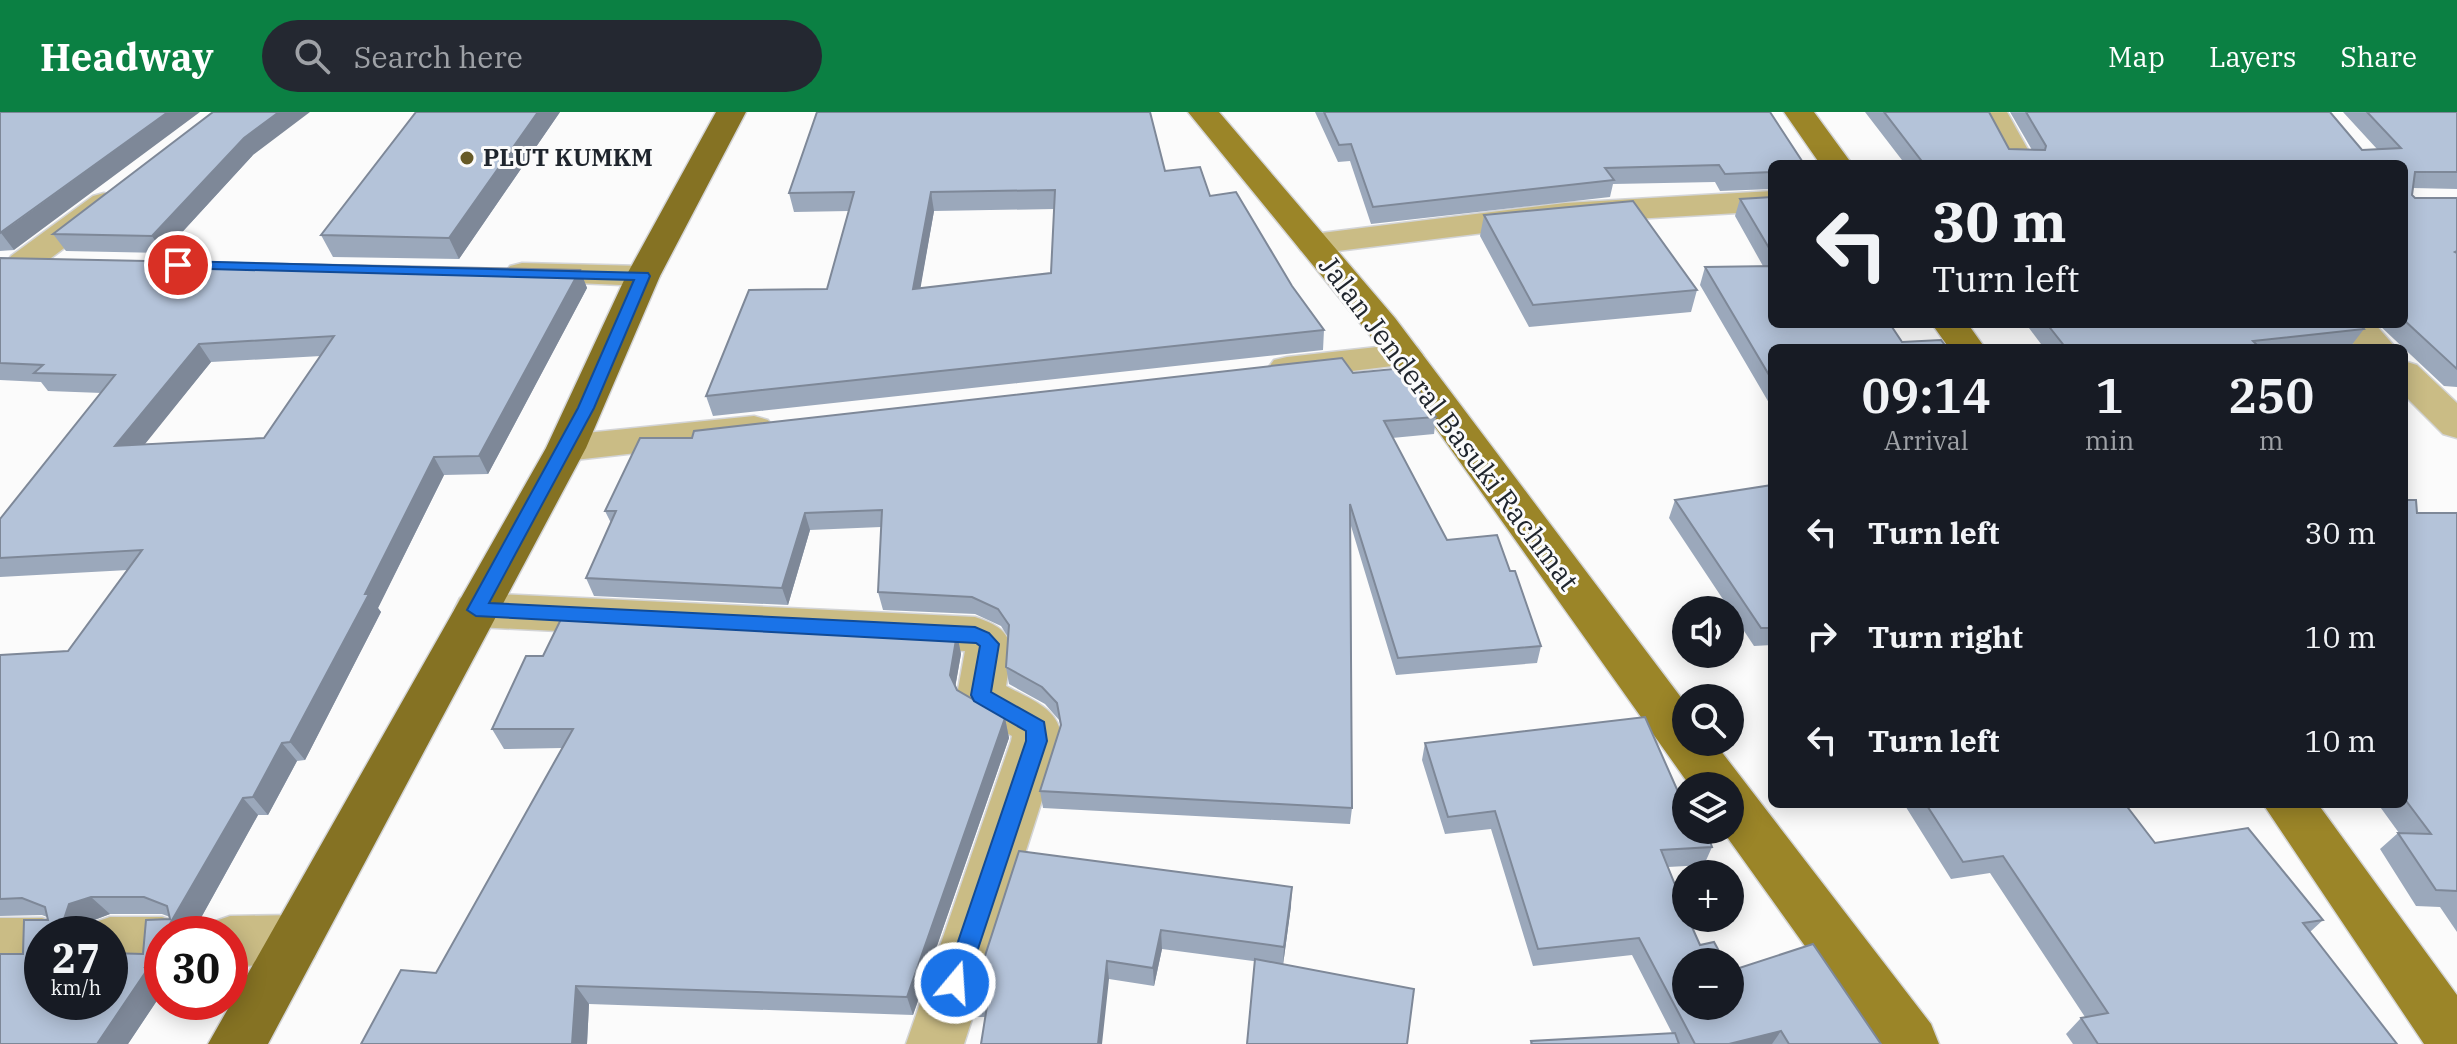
<!DOCTYPE html>
<html lang="en">
<head>
<meta charset="utf-8">
<style>
  :root { --surface:#171b24; --page:#242831; --text:#f1f3f6; --muted:#9ea1a6; --accent:#0b8043 }
  body { margin:0; font-family:"IBM Plex Serif",serif; background:var(--page); color:var(--text); height:100vh; display:flex; flex-direction:column; font-size:30px; white-space:nowrap }
  * { box-sizing:border-box; margin:0 }
  p { font-size:26px; color:var(--muted) }
  .icon { flex:none; width:44px; height:44px; fill:none; stroke:currentColor; stroke-width:2; stroke-linecap:round; stroke-linejoin:round }
  .map { position:relative; flex:1; overflow:hidden }
  .details { position:absolute; left:1768px; top:232px; width:640px; height:464px; display:flex; flex-direction:column; background:var(--surface); border-radius:12px; box-shadow:0 4px 20px #0003 }
  .details>* { flex:none }
  .top-card { position:absolute; left:1768px; top:48px; width:640px; height:168px; border-radius:12px; box-shadow:0 4px 20px #0003; background:#171b24; color:var(--text); overflow:hidden }
  .controls { position:absolute; left:1672px; top:484px; display:grid; gap:16px }
  .controls a { display:grid; place-items:center; width:72px; height:72px; border-radius:50%; background:var(--surface); box-shadow:0 4px 20px #0003; font-size:40px }
  .speed { position:absolute; left:24px; top:804px; display:flex; gap:16px; font-size:40px; font-weight:700; text-align:center }
  .speed>* { display:grid; place-content:center; width:104px; height:104px; border-radius:50%; background:var(--surface); box-shadow:0 4px 20px #0003; line-height:1 }
  .speed small { font-size:20px; font-weight:400 }
  .speed .limit { border:12px solid #d22; background:#fff; color:#111 }
  .pin { position:absolute; display:grid; place-items:center; width:68px; height:68px; color:#fff; margin:-34px; border:4px solid #fff; border-radius:50%; box-shadow:0 2px 8px #0007 }
  .me { position:absolute; width:88px; margin:-44px; rotate:18deg; stroke-linejoin:round; filter:drop-shadow(0 0 6px #0008) }
  .turn { display:flex; align-items:center; gap:28px; height:168px; padding:0 32px; font-size:36px }
  .turn .icon { width:104px; height:104px; stroke-width:2.5 }
  .turn b { display:block; font-size:56px; line-height:68px }
  .eta { display:flex; justify-content:space-evenly; align-items:center; height:136px; text-align:center }
  .eta b { font-size:48px; font-weight:600; line-height:56px }
  ul { padding:0; list-style:none }
  li { display:flex; align-items:center; gap:24px; height:104px; padding:0 32px }
  li div { flex:1 }
  li b { display:block; font-size:30px }
  li em { font-style:normal }
  header { display:flex; align-items:center; gap:48px; box-sizing:border-box; height:112px; padding:0 40px; background:var(--accent); color:#fff }
  header strong { font-size:38px }
  nav { display:flex; gap:44px; margin-inline-start:auto; font-size:28px }
  .search { width:560px; height:72px; background:var(--page); display:flex; align-items:center; gap:20px; box-sizing:border-box; padding:0 28px; border-radius:44px; color:var(--muted); font-size:30px }
  .map>svg:first-child { display:block }
  .lines { fill:none; stroke-linecap:round; stroke-linejoin:round }
  .minor-casing { stroke:#d3d4d6; stroke-width:3 }
  .major-casing { stroke:#d3d4d6; stroke-width:3 }
  .highway-casing { stroke:#d3d4d6; stroke-width:3 }
  .minor { fill:#cabc85; fill-rule:evenodd }
  .major { fill:#9b8528; fill-rule:evenodd }
  .highway { fill:#857223; fill-rule:evenodd }
  .wall { fill:#9ba8bb; fill-rule:evenodd }
  .shaded-wall { fill:#7e8898 }
  .building { fill:#b4c3d9; stroke:#7e8898; stroke-width:2; fill-rule:evenodd }
  .route { fill:#1a73e8; stroke:#114b97; stroke-width:2 }
  .poi-dot { fill:#675a27; stroke:#fbfbfb; stroke-width:3 }
  .labels { text-anchor:middle; stroke-width:6; stroke-linejoin:round; paint-order:stroke }
  .far-poi-label { font-size:24px; font-weight:bold; fill:#1f252d; stroke:#fbfbfb; text-anchor:start }
  .street-label { font-size:28px; fill:#1f252d; stroke:#fbfbfb }
</style>
</head>
<body>
<header>
<strong>Headway</strong>
<div class="search"><svg class="icon" aria-label="search" viewBox="0 0 24 24"><circle cx="10" cy="10" r="6"/><path d="M15 15l6 6"/></svg>Search here</div>
<nav><a>Map</a><a>Layers</a><a>Share</a></nav>
</header>
<div class="map">
<svg width="2457" height="932" viewBox="0 0 2457 932">
  <rect width="100%" height="100%" fill="#fbfbfb"/>
  <g class="lines">
    <defs>
      <path id="minor" d="M1977,0h30l29,52h-32z
        M1772,79v20l-207,12 -252,31 -12,-3 -5,-7 5,-7 12,-3 252,-31z
        M104,81l11,3 5,7 -5,7 -80,60 -12,3 -12,-3 -5,-7 5,-7 82,-60z
        M522,151l121,3 12,3 5,7 -5,7 -12,3 -133,-6 -5,-7 5,-7z
        M2336,212h39l21,24h-39z
        M1404,232l13,3 6,8 -6,8 -130,16 -13,-3 -6,-8 6,-8 13,-3z
        M2404,249l13,4 40,38v35l-14,-4 -39,-39z
        M754,304l14,4 6,9 -6,9 -202,23 -14,-4 -6,-9 6,-9 14,-4z
        M476,481l499,24c44,14 37,31 31,69 25,14 56,23 55,55l-97,303h-58l105,-303 1,-5 -48,-28 -7,-13 8,-44 -489,-24 -16,-5 -6,-12 6,-12z
        M294,803l20,7 8,18 -8,18 -20,7 -64,1v-32h-24l4,-11 20,-7z
        M110,805h52l20,7 4,10h-24v33h-52v-33h-24l4,-10z
        M0,806h42l20,7 4,9h-24v34h-42z"/>
      <path id="major" d="M1188,0h31l176,206 291,386v38h28l217,282 8,20h-64l-153,-214h8v-44h-40l-321,-452z
        M1784,0h30l38,52h-32z
        M1932,212h36l17,24h-36z
        M2263,692h55l139,191v49h-33z"/>
      <path id="highway" d="M716,0h30l-86,164 -74,172 -318,596h-60l338,-596 80,-172z"/>
    </defs>
    <use href="#minor" class="minor-casing"/>
    <use href="#major" class="major-casing"/>
    <use href="#highway" class="highway-casing"/>
    <use href="#minor" class="minor"/>
    <use href="#major" class="major"/>
    <use href="#highway" class="highway"/>
  </g>
  <path class="wall" d="M0,0l14,138 -14,1z
    M416,0h144l-101,147 -126,-2 -12,-22z
    M1315,0h455l2,77 -52,2 -5,-9 -102,2 -3,13 -239,27 -21,-63 -12,1z
    M1865,0h124l20,37 23,1 -22,-38h320l32,38 15,-1 -34,-37h114v77l-44,-1 -1,7 3,3h42v189l-13,-1 -66,-62h26v-160h-499z
    M253,43l-90,98 -97,-2 -13,-17z
    M1165,59l45,25 82,90 32,44 -1,20 -610,66 -7,-20 121,-107 22,-78 -55,1 -5,-19zM1054,97l-3,64 -131,15 14,-77z
    M1772,85v211l-72,-123 5,-18 58,-1 -28,-50 5,-17z
    M1484,103l213,75 -6,22 -162,15 -49,-91z
    M0,146l580,12 7,18 -99,186 -44,1 -66,133 3,4 -76,148 -8,1 -29,54h-10l-66,119h-30v59l-34,51h-128l23,-90 25,-34 -1,-3 -5,-2 -42,1v-261l68,-4 60,-81 -128,7v-58l102,-126 -54,-2 -7,-9 -41,-2zM321,244l-57,82 -120,6 67,-82zM110,802h52l8,3v2l-27,35 -101,48 47,-80z
    M2026,212h334l4,5 -13,17 -17,2h-290z
    M1353,261l83,44 -2,17 -42,4 55,102 63,31 31,75 -4,17 -141,12 -45,-149 1,282 -2,16 -307,-16 -3,-17 21,-64 -2,-7 -14,-16 -36,-20 -3,-17 2,-30 -7,-11 -26,-12 -92,-4 -5,-18 3,-65 -71,3 -22,75 -194,-9 -8,-18 25,-55 -6,-12 87,-73z
    M1772,373v160l-18,1 -85,-128 6,-18z
    M2404,385l13,16h40v419l-17,-25 -24,-1 -36,-57 18,-16h1l-21,-29h26z
    M957,522l4,20 -6,33 2,3 48,28 4,20 -96,277 -324,-11 -2,40h-226l75,-71 126,-225 -58,1 -12,-20 51,-73z
    M1425,631l258,60 29,44 -8,18 -36,2 18,95 195,82h-351l1,-3 141,-8 -40,-78 -99,11 -42,-137 -46,5 -23,-74z
    M1904,692h221l30,39 168,77 -13,12 87,112h-324l-7,-10 15,-16 4,-1 -95,-144 -39,6z
    M1019,739l272,55 -8,59 -121,-16 -8,37 -45,-7 -124,38h-9l-5,-18z"/>
  <path class="shaded-wall" d="M168,0h32l-186,138 -13,-17z
    M279,0h31l-57,43 -90,98 -11,-17 92,-98z
    M538,0h22l-101,147 -10,-21z
    M931,80l3,19 -17,97 -4,-19z
    M580,158l7,18 -99,186 -9,-18z
    M199,232l12,18 -82,102 -14,-18z
    M434,345l10,18 -66,133 3,4 -76,148 -15,-18z
    M805,401l5,17 -22,75 -6,-17z
    M957,522l4,20 -7,40 -4,-19z
    M1005,606l4,20 -96,277 -6,-18z
    M282,631l15,18 -29,54 -15,-18z
    M243,686l15,17 -66,119h-28z
    M1292,775l-1,19 -8,59 1,-18z
    M91,785l19,17 -21,8 14,12h-15l-24,-15 5,-15z
    M1161,818l1,19 -8,37 -1,-18z
    M162,826v55l-34,51h-31z
    M1107,849l2,18 -7,65h-4z
    M576,874l13,18 -2,40h-15z
    M1781,919l-9,13h-43z"/>
  <path class="building" d="M0,0h168l-168,121z
    M213,0h66l-35,26 -92,98 -99,-2z
    M416,0h122l-89,126 -128,-3z
    M817,0h333l15,59 35,-4 10,29 26,-4 56,94 32,44 -618,66 43,-106 78,-1 27,-97 -65,1zM1055,78l-4,83 -138,16 18,-97z
    M1324,0h446l34,52h-32v8l-47,2 -6,-9 -114,3 9,12 -241,27 -22,-63 -12,1z
    M1884,0h105l20,37 36,1 1,-4 -20,-34h304l32,38 39,-2 -34,-36h90v60h-42l-3,23 3,3h42v53l-2,1 2,1v116l-53,-49v-156h-480z
    M1772,85v56l-32,-54z
    M1633,89l64,89 -164,15 -49,-90z
    M0,146l580,12 -101,186 -45,1 -69,137h4l-79,148 -8,1 -29,54 -10,1 -79,136h-2v4l-17,29h4l-52,77h-97v-90h23l1,-34h24l-3,-13 -23,-9 -22,1v-244l68,-4 74,-101 -142,8v-39l115,-144 -81,-2 9,-8 -43,-2zM334,224l-70,102 -149,8 84,-102zM91,785h53l23,9 3,13 -24,1 -3,34 -33,-1v49h-68v-68h46v-14l-24,-1 5,-15z
    M1772,154v58h118l12,18 39,-2 6,8h-175v32l-67,-113z
    M2047,212h313l4,5 -111,12 7,7h-194z
    M1342,246l11,15 51,-5 32,49 -52,4 63,119 50,-5 13,36h5l26,75 -143,12 -48,-154 2,304 -312,-17 21,-66 -4,-22 -15,-16 -36,-20 3,-42 -11,-16 -26,-12 -94,-5 4,-82 -77,3 -23,75 -196,-10 30,-67h-11l35,-73h52l2,-7z
    M1772,373v143h-11l-86,-128z
    M2404,385l3,3h9l1,13h40v378l-21,-1 -38,-57 33,1 -27,-36z
    M563,503l394,19 -7,41 7,15 48,28 -98,279 -331,-11 -4,58h-211l40,-74 35,3 137,-244h-81l34,-73h17z
    M1645,605l38,86h3v27h20l6,17 -51,3 25,62v6h2l12,27 14,-3 11,20h-39v44h44v-35l83,-27 68,100h-92l-8,-13 -52,13h-34l-56,-106 -101,11 -43,-138 -47,6 -23,-74z
    M1926,692h199l30,39 93,-15 75,92 -20,3 94,121h-299l-17,-26 27,-5 -105,-157 -40,6z
    M1019,739l273,36 -8,60 -123,-17 -8,38 -46,-7 -9,83h-117l7,-44 -17,-1z
    M1255,847l159,30 -7,55h-160z
    M1675,921l4,11h-147l-1,-3z"/>
  <path class="route" d="M178,149l470,12 2,3 -56,132 -105,195 486,24 14,6 10,11 -8,48 53,30 3,19 -83,250 -9,3 -8,-3 -3,-8 82,-242v-10l-52,-30 -3,-6 9,-49 -4,-3 -500,-27 -9,-6 111,-202 56,-128 -461,-12v-6z"/>
  <circle class="poi-dot" cx="467" cy="46" r="8"/>
  <g class="labels">
    <g class="far-poi-label">
      <text x="483" y="54">PLUT KUMKM</text>
    </g>
    <g class="street-label">
      <text transform="translate(1449 311) rotate(53)" y="10">Jalan Jenderal Basuki Rachmat</text>
    </g>
  </g>
</svg>
<div class="controls">
<a><svg class="icon" aria-label="sound" viewBox="0 0 24 24"><path d="M4 9h4l5-4v14l-5-4H4zM17 9q2 3 0 6"/></svg></a>
<a><svg class="icon" aria-label="search" viewBox="0 0 24 24"><circle cx="10" cy="10" r="6"/><path d="M15 15l6 6"/></svg></a>
<a><svg class="icon" aria-label="layers" viewBox="0 0 24 24"><path d="M12 4l9 5-9 5-9-5zM3 14l9 5 9-5"/></svg></a>
<a>+</a>
<a>−</a>
</div>
<div class="speed"><div>27<small>km/h</small></div><div class="limit">30</div></div>
<div class="pin" style="left:178px;top:153px;background:#d93025"><svg class="icon" aria-label="arrive" viewBox="0 0 24 24"><path d="M6 21V4h12l-3 4 3 4H6"/></svg></div>
<svg class="me" style="left:955px;top:871px" viewBox="-20 -20 40 40"><circle r="17" fill="#1a73e8" stroke="#fff" stroke-width="3"/><path d="M0-11L8 9 0 5-8 9z" fill="#fff"/></svg>
<div class="top-card">
<div class="turn"><svg class="icon" aria-label="left" viewBox="0 0 24 24"><path d="M17 20v-9H6M10 6l-5 5 5 5"/></svg><div><b>30 m</b>Turn left</div></div>
</div>
<section class="details">
<div class="eta">
<div><b>09:14</b><p>Arrival</p></div>
<div><b>1</b><p>min</p></div>
<div><b>250</b><p>m</p></div>
</div>
<ul>
<li><svg class="icon" aria-label="left" viewBox="0 0 24 24"><path d="M17 20v-9H6M10 6l-5 5 5 5"/></svg><div><b>Turn left</b></div><em>30 m</em></li>
<li><svg class="icon" aria-label="right" viewBox="0 0 24 24"><path d="M7 20v-9h11M14 6l5 5-5 5"/></svg><div><b>Turn right</b></div><em>10 m</em></li>
<li><svg class="icon" aria-label="left" viewBox="0 0 24 24"><path d="M17 20v-9H6M10 6l-5 5 5 5"/></svg><div><b>Turn left</b></div><em>10 m</em></li>
</ul>
</section>
</div>
</body>
</html>
